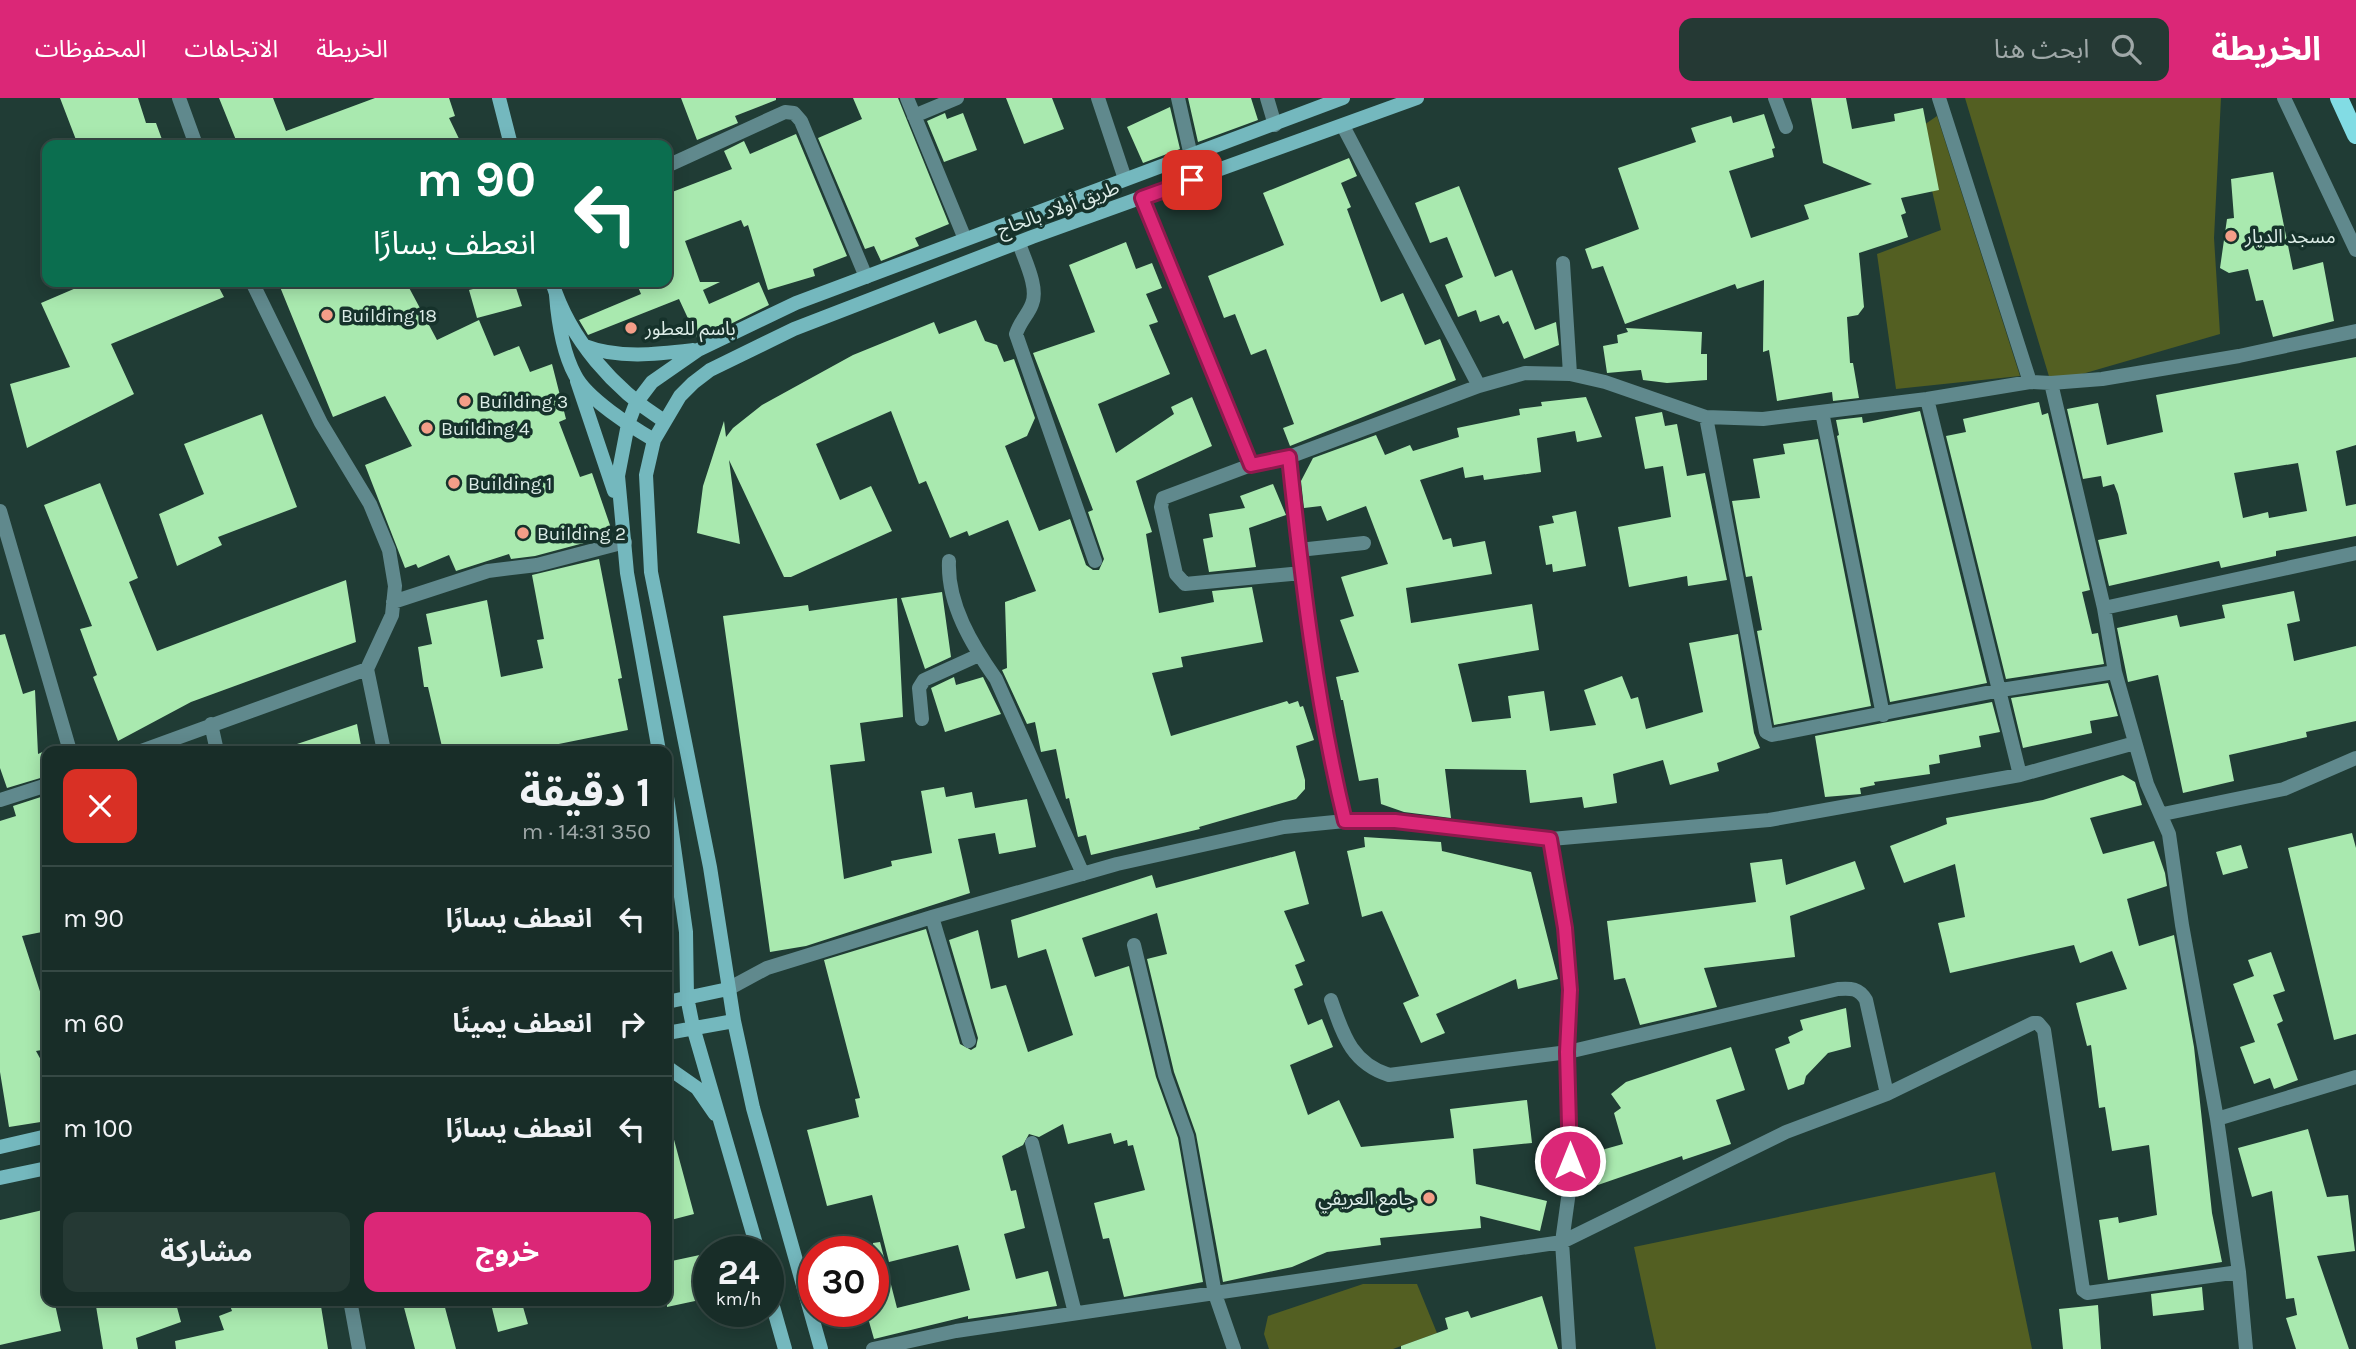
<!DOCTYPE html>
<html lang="ar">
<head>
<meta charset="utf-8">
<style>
  :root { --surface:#182d28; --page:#253934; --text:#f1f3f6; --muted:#9fa8a8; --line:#364945; --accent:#db2777 }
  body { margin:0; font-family:Karla,"Noto Sans Arabic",sans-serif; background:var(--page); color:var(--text); direction:rtl; height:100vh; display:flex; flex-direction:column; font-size:26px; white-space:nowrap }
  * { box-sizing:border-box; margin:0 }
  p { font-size:23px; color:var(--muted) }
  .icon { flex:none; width:38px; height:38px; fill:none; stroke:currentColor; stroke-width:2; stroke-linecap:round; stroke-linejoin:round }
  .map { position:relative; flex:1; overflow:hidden; direction:ltr }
  .panel { position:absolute; left:42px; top:648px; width:630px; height:560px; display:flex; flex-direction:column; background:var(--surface); border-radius:14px; box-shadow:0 4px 18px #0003,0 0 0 2px var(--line); direction:rtl }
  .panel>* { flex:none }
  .banner { position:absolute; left:42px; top:42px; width:630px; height:147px; border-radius:14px; box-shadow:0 4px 18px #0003,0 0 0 2px var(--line); direction:rtl; background:#0b6e4f; color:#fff; overflow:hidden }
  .speed { position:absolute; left:693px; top:1138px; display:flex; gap:14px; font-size:35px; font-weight:700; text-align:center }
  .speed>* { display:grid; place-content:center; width:91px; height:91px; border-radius:50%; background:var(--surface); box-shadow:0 4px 18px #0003,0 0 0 2px var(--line); line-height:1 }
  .speed small { font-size:18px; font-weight:400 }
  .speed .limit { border:10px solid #d22; background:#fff; color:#111 }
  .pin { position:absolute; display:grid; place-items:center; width:60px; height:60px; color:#fff; margin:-30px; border-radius:14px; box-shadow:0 4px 10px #0006 }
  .me { position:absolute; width:77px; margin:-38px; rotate:0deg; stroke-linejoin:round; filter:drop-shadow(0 0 5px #0008) }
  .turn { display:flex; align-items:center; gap:24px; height:147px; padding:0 21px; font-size:32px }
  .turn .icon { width:91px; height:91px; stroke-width:2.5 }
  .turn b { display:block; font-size:49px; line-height:60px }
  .round { display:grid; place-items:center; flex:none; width:74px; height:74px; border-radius:14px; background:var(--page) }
  .summary { display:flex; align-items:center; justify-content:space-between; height:119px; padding:0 21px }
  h1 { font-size:42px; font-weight:700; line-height:52px }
  .action { display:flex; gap:14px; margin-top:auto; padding:14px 21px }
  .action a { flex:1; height:80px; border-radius:14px; background:var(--accent); color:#fff; font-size:28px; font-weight:700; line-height:80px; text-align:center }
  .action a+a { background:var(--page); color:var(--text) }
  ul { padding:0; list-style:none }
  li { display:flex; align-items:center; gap:21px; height:105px; padding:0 21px; border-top:2px solid var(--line) }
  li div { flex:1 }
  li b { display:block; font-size:26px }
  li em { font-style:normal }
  header { display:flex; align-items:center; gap:42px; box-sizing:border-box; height:98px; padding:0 35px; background:var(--accent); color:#fff }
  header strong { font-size:33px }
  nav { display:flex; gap:38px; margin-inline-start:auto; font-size:24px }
  .search { width:490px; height:63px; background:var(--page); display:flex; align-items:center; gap:18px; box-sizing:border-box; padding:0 24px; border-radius:14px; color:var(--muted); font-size:26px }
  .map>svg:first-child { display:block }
  .green { fill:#535f22 }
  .building { fill:#a9e9af; fill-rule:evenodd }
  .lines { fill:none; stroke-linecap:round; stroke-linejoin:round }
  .minor { stroke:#60898d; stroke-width:14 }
  .secondary { stroke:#74b8be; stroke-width:14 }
  .primary { stroke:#82dce4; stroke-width:18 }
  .route-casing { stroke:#8e194d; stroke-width:18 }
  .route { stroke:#db2777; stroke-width:12 }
  .poi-dot { fill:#f49e88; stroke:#16322b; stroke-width:2.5 }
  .labels { text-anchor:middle; stroke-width:7; stroke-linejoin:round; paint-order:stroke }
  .street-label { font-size:19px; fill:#ddede8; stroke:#16322b }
  .poi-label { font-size:19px; fill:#ddede8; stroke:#16322b; text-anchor:start }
</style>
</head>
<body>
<header>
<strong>الخريطة</strong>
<div class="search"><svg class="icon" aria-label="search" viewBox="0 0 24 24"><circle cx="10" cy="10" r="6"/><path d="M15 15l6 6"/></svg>ابحث هنا</div>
<nav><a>الخريطة</a><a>الاتجاهات</a><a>المحفوظات</a></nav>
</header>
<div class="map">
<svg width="2356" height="1251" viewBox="0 0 2356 1251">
  <rect width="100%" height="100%" fill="#203c35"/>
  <path class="green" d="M1965,0h256l-7,140 6,96 -169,49z
    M1937,18l83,260 -124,13 -19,-135 64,-24 -23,-101z
    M1995,1074l37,177h-376l-22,-102z
    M1363,1186h54l20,49 -44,16h-124l-5,-15 4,-18z"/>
  <path class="building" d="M60,0h78l8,25h10l8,22h-86z
    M219,0h54l13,33 89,-33h74l6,18 -6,2 13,27h-224z
    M681,0h95v2l-41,16 3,7 -41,17z
    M853,0h45l51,126 -34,14 4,8 -38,15 -7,-15 -9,3 -47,-111 44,-19z
    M1006,0h46l12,31 -40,15z
    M1188,0h63l7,22 -60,22z
    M1811,0h35l6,31 43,-8 -1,-7 29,-6 16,82 -38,8 5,15 -5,2 7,22 -49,16 5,54 -6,8 -11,2 3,46h3l6,35 -26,3 -1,-9 -55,9 -8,-51 -6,2 1,-72 -27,9 -2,-5 -110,40 -22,-58 -11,3 -7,-20 54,-20 -21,-61 78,-26 -5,-14 40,-12 2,7 31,-9 11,34 -3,1 2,8 -45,14 22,67 58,-19 -5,-14 68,-21 -49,-21z
    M1170,9l10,42 -37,14 -16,-36z
    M945,15l2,6 16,-6 14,37 -33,12 -17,-41z
    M796,36l51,122 -34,13 2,7 -47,14 -20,-65 -4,2 -3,-7 -56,21 15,41h20l-17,8 6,14 50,-22 10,23 -71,35 -19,-41 -91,36 -9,-15 62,-26 -5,-12h31v-88l65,-25 -8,-18 20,-10 6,13z
    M1349,60l8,18 -16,7 10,24 -4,2 34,93 22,-9 22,52 15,-6 16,41 -166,66 -7,-18 11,-4 -28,-75 -15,6 -16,-41 -11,4 -16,-42 76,-31 -21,-52z
    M2273,74l20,98 30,-8 11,59 -61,16 -10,-37 -7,1 -8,-32 -19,4 -9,-5 7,-49 7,-1 -3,-39z
    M1459,88l36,91 17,-7 23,60 21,-8 3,23 -35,14 -16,-38 -5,3 -4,-9 -19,7 -4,-12 -18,7 -13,-32 18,-8 -16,-40 -17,6 -15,-40z
    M1126,144l10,27 16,-6 10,25 -16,6 12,28 -9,3 21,49 -72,30 18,49 58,-39 -3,-7 21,-10 20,49 -76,35 16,51 -6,2 13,79 55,-11 -2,-11 40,-4 11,55 -82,15 2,10 -31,6 19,63 116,-35 2,3 9,-3 2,6 3,-1 11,34 -18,6 9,34v9l-9,10 -97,28 1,2 -109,26 -5,-20 -8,2 -9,-39 -3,1 -10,-50 -15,3 -6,-30 -8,2 -25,-54 5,-2 -2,-66 31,-11 -28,-71 -39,16 -2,-5 -17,7 -24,-57 -7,3 -28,-73 -75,33 24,56 31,-14 21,45 -101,46h-7l-55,-117 11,84 -43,-11 6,-47 21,-65 2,16 7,-9 29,-23 91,-50 81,-33 5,12 37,-14 9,21 12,4 7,17 10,-3 21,59 -8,18 -22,10 34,85 31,-12 16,46 7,5h6l5,-11 -16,-47 5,-2 -60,-157 62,-21 -26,-67z
    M90,184h126l8,15 -113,47 23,50 -107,54 -17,-64 60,-17 -29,-64z
    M278,184h128l31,58 42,-20 15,36 25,-10 11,26 22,-8 14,55 -7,3 21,55 12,-4 20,58 -17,9 -60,16 -24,3 -2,-5 -53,17 -7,-16 -31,13 -2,-4 -11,4 -40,-103 47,-19 -27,-50 -52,21z
    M501,184h13l8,24 -45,12 -8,-28z
    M1626,230l76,4 -1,22h6v26l-40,3 -24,-3 -2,-10 -34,3 -4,-27 15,-3 -1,-8 11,-3z
    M2356,259v88l-20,6 10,55 10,-2v32l-80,15v5l-55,12 -2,-7 -110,25 -11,-46 29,-6 -9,-40 -4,-10 -11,3 -2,-11 -18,3 -16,-70 31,-6 9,42 56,-13 -7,-37zM2298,365l9,48 -38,7 -1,-6 -25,6 -9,-45z
    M1586,299l16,40 -25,5 -2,-11 -38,7 4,34 -57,8 -1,-5 -18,3 -2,-11 -43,13 23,60 8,-2 2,9 32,-6 7,33 -86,14 5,35 121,-19 7,46 -81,14 14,58 39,-4 -3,-22 36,-5 6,40 46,-6 -12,-35 38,-14 9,23 7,-2 8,32 57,-17 -14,-69 49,-9 16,99 6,15 -43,15 2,8 -49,14 -7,-25 -50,14 4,29 -33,5 -2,-11 -52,6 -4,-33 -81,-1 6,49 -47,-6 -23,-8 -3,-26 -19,3 -16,-81h-2l-5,-23 23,-5 -19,-52 14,-4 -13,-39 47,-13 -22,-58 -39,15 -6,-15 -17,2 -3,-27 12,-23 63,-23 9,20 25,-10 3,6 46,-14 -2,-9 63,-13 -1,-6 23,-3 -1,-4z
    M2039,304l3,13 6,-2 42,177 -8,2 10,42 6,-1 6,31 -98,15 -60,-243 20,-4 -3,-13z
    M1920,313l67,272 -97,19 -53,-266 2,-1 -3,-15 26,-3 1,6z
    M1662,314l3,14 12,-2 10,52 18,-3 22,107 -39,6 -1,-10 -58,11 -11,-60 53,-10 -8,-51 -18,3 -10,-52z
    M262,316l35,93 -79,30 4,8 -45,21 -18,-52 45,-20 -20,-50z
    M1818,341l53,267 -97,19 -17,-94 5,-1 -10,-54 -6,1 -14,-76 28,-3 -7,-39 32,-5 -2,-10z
    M100,385l38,95 -9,4 28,69 189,-71 10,62 -165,60 -73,39 -25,-64 4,-2 -17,-46 12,-3 -48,-121z
    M1273,386l13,31 -37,13 7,39 -47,5 -6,-33 10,-2 -4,-23 36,-6 -5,-12z
    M1576,413l10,55 -33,6 -1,-8 -6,1 -7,-39 15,-3 -2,-7z
    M599,461l23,119 -4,1 10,51 -104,21h-81l-15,-64h-4l-6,-40 14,-3 -6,-30 61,-14 14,77 42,-9 -6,-28 7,-1 -12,-64z
    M2294,493l6,30 -13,3 7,37 62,-15v75l-50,11 1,5 -78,18 5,26 -51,12 -25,-118 -30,7 -11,-54 60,-13 3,12 45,-9 -3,-13z
    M942,494l9,65 -26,12 -24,-71z
    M897,500l6,119 -43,6 5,38 -35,4 14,114 48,-13 -1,-5 41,-8 -11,-62 23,-4 2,10 26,-5 3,16 52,-9 9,48 -37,7 -4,-21 -37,6 12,54 -164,53 -36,6 -47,-336 85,-11 1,6z
    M5,536l18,60 12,-4 3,64 9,-4v26l-40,12 -7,-20v-133z
    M954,579l2,8 27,-8 18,37 -56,18 -14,-44z
    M2108,585l10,33 -28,5 2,12 -69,15 -12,-50z
    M1992,604l8,30 -21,4 2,11 -42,8 1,8 -11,2 1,9 -56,8 1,3 -15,3 1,6 -36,3 -10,-61z
    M357,626l5,27h-73l-1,-4z
    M2123,677l12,7 7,23 -52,13 13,36 51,-13 11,32 2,13 -40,13 12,47 35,-11 20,112 18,166 10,49 -114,18 -9,-60 19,-3 1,6 38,-8 -8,-70 -37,6 -7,-44 -6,1 -8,-63 -4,1 -11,-43 51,-14 -15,-38 -32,12 -6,-18 -124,28 -12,-50 27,-6 -10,-53 -51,19 -14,-37 57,-22 -1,-6 97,-18z
    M47,697v136l-25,5 25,77v36l-11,2 11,20v50l-38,6 -9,-55v-251l16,-5 -3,-10z
    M2352,735l4,15v186l-22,6 -46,-192z
    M1364,739l77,5 1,9 89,21 27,107 -40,10 -2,-10 -80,35 9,19 -24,10 -18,-40 16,-7 -37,-85 -20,6 -15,-66 18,-4z
    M2241,747l7,23 -25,7 -7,-23z
    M1295,753l14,53 -25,7 21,50 -10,4 8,20 -9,4 14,36 14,-6 11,28 -43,18 18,50 31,-15 22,47 93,-9 -4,-29 77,-9 5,43 -59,6 3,35 71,17 -7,30 -60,-15 1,12 -101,10 1,7 -54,7 -35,15 -69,15 -27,-148 -22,-62 -27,-113 20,-5 -10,-41 -75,25 13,39 34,-11 27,111 22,61 25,144 -79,15 -15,-59 -6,1 -9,-36 51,-13 -12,-45 -5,1 -1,-6 -13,4 -3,-11 -43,11 -5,-20 -24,13 -10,-3 -6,11 -21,11 9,35 5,-1 9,38 -21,6 12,45 32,-8 9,35 -89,13v-3l-94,23 -8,-28h7v-68l7,-1 17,66 73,-18 -12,-45 -69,17 -17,-67 -45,11 -20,-76 52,-13 -4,-18 5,-1 -36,-138 102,-31 34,115 11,6 5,-3 2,-9 -29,-98 29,-10 13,59 15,-4 22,67 45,-17 -27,-86 -28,9 -7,-38 141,-45 4,13z
    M1782,761l4,26 69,-24 10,28 -75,27 5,41 -91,11 13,39 -77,18 -15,-47 -11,2 -7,-59 149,-19 -6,-39z
    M2271,854l14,39 -12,4 10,26 -6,3 21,56 -24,9 -4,-11 -16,6 -14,-37 15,-5 -22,-58 21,-8 -6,-16z
    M1846,910l5,39 -23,6 -22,23 -2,8 -16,6 -13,-41 15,-6 -2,-6 15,-7 -3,-10z
    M1731,949l14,43 -29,10 15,44 -48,16 -1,-4 -87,30 3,-35 25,-7 -9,-31 7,-5 -10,-14 15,-12z
    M2308,1031l19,68 21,-2 7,56 -38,5 32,93h-53l-10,-31 11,-3 -3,-17 -8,1 -14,-108 -20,6 -14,-49z
    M667,1038h6l21,78 -27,7z
    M47,1111v44l-4,1 4,19v27h7l7,31 -61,14v-125z
    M709,1155v45l-42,9v-45z
    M2202,1189l2,23 -51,6 -2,-22z
    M1542,1198l16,53h-157v-3l47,-17 -3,-11 23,-7 3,7z
    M95,1202h80l6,22 -45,16 2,11h-35z
    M228,1202h92l8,49h-152l-1,-8 49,-11 -5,-14 13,-5z
    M402,1202h41l13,49h-41z
    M490,1202h31l7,24 -30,8z
    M2098,1207l3,44h-38l-4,-40z"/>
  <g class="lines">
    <path class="minor" d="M179,0l17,47
      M907,0l58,141
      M1098,0l27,81
      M1178,0l13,58
      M1267,0l8,27
      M1775,0l11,29
      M1939,0l91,284
      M2284,0l72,152
      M914,18l43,-18
      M1343,28l136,260
      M667,68l118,-54 9,1 7,8 65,156
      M1142,100l109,267
      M1019,145c5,16 20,44 13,61 -4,11 -12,17 -16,30l79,227
      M1563,165l7,111
      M252,184l69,141 49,81 19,46 6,36 -3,29 -25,54 17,82
      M2051,285l53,225 11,64 32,112 22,50 13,91 35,194 22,153 7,77
      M1927,301l93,376
      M1822,314l61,303
      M1706,319l60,315 6,3 229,-45 114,-18
      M1289,359c13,123 27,244 56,364
      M0,413l70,240
      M1299,452l65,-7
      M949,463c-2,43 23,84 47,118l87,195
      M1302,475l-117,11 -9,-10 -15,-67 2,-9 88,-33 38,-8 190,-71 46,-13 45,1 35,8 101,35 57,2 164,-20 103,-17 21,1 51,-4 137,-23 117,-25
      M393,504l95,-31 49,-6 88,-23
      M2104,510l252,-55
      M922,621l-3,-31 5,-8 55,-25
      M211,626l6,27
      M141,653l226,-82
      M0,702l47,-15
      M2163,716l121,-25 72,-31
      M1551,741l14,89 5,62 -2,62 2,132 -8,58 7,107
      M932,819l37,124
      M1134,847l31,130 22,61 28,158 19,55
      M728,891l39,-21 165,-51 185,-53 167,-37 61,-6h50l156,18 218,-19 251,-45 115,-32
      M1331,902c12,34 20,63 58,75l179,-23 270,-63c13,-1 21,-1 28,11l21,94
      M2217,1021l139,-42
      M1032,1045l43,170
      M350,1202l9,49
      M873,1251l83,-18 606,-89 224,-110 101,-38 146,-71h5l6,7 39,260 4,3 152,-21"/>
    <path class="secondary" d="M499,0l12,47
      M552,184c18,58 62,107 112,139
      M556,197c2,26 6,56 19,80 11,23 57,52 79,65
      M585,248c33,13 74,8 108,4
      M577,283l37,110
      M659,653l-32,-178 -9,-97 10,-52 8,-21 16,-21 46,-32 98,-47 547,-205
      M667,699l19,135 1,65 6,30 65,224
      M667,795l5,-35
      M667,904l61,-13
      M667,935l67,-12
      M667,969l30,21 18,26
      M0,1049l47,-11
      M0,1080l47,-10
      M768,1191l17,60
      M821,1251l-68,-241 -19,-87 -24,-154 -59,-295 -5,-97 8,-35 26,-44 13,-13 17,-13 84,-41 238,-92 385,-139"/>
    <path class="primary" d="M2339,0l17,37"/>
  </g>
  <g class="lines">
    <defs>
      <path id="route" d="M1192,82l-50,18 109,267 38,-8c13,123 27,244 56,364h50l155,18 15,89 5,62 -3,62 3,109"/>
    </defs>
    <use href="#route" class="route-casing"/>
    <use href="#route" class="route"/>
  </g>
  <g class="poi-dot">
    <circle cx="2231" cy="138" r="7"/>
    <circle cx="327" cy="217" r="7"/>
    <circle cx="631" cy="230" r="7"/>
    <circle cx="465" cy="303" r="7"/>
    <circle cx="427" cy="330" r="7"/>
    <circle cx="454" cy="385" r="7"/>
    <circle cx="523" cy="435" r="7"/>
    <circle cx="1429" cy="1100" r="7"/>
  </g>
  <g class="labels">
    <g class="street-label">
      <text transform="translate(1058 110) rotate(-20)" y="7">طريق أولاد بالحاج</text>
    </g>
    <g class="poi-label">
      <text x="2245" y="145">مسجد الديار</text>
      <text x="341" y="224">Building 18</text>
      <text x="645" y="237">باسم للعطور</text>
      <text x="479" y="310">Building 3</text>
      <text x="441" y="337">Building 4</text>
      <text x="468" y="392">Building 1</text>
      <text x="537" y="442">Building 2</text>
      <text x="1415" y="1107" text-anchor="end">جامع العريفي</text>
    </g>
  </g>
</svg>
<div class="speed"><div>24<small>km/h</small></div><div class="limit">30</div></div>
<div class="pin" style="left:1192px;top:82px;background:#d93025"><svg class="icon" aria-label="arrive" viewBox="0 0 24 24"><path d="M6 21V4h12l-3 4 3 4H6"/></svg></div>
<svg class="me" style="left:1570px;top:1063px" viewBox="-20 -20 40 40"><circle r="17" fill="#db2777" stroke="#fff" stroke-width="3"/><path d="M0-11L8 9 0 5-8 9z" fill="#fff"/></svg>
<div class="banner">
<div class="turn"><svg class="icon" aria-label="left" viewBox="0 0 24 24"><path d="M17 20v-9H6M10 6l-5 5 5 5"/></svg><div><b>90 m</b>انعطف يسارًا</div></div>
</div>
<section class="panel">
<div class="summary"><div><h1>1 دقيقة</h1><p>350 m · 14:31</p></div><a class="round" style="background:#d93025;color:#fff"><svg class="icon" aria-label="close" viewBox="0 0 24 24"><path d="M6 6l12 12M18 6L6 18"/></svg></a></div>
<ul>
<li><svg class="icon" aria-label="left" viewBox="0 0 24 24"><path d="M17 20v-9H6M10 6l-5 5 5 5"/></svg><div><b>انعطف يسارًا</b></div><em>90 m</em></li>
<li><svg class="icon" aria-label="right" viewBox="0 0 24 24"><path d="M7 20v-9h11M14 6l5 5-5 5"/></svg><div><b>انعطف يمينًا</b></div><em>60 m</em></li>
<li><svg class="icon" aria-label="left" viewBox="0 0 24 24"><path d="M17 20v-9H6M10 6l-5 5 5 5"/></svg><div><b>انعطف يسارًا</b></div><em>100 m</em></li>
</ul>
<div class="action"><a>خروج</a><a>مشاركة</a></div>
</section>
</div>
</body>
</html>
